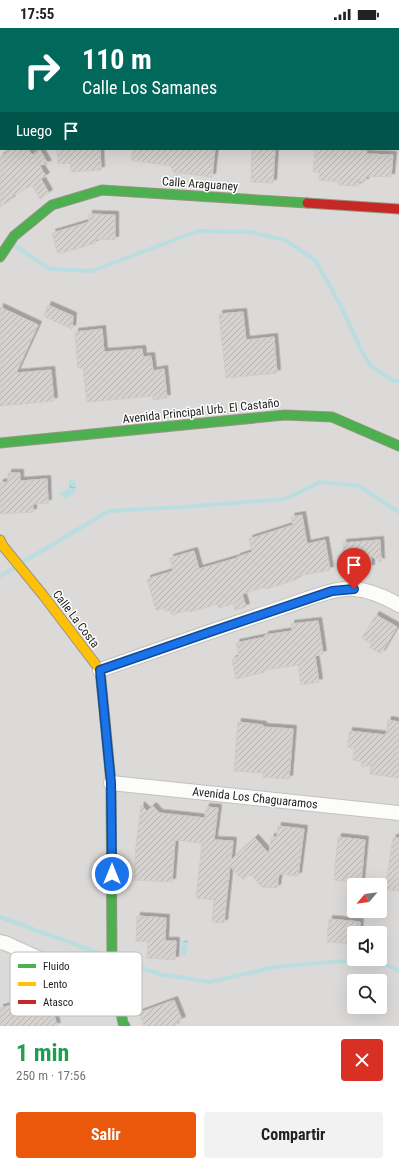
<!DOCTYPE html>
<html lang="es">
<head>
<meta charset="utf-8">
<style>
  :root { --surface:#fff; --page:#f2f2f2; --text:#222; --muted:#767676; --accent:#ea580c }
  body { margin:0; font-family:"Roboto Condensed",sans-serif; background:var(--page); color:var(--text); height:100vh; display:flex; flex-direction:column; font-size:15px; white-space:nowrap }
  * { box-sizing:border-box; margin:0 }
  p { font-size:13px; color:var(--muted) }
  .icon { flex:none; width:22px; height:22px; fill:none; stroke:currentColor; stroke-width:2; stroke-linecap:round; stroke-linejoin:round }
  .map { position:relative; height:998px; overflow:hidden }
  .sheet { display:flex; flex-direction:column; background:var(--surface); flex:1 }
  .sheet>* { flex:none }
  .top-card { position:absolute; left:0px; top:0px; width:399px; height:122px; box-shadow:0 4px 16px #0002; background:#00695c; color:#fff; overflow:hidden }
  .needle { width:26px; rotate:241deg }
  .buttons { position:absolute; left:347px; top:850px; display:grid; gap:8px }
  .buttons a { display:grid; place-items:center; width:40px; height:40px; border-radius:4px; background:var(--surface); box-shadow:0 4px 16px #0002; font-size:20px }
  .pin { position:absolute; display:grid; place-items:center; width:34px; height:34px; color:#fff; margin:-41px -17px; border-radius:50% 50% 50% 0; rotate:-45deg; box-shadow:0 0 4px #0007 }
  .pin .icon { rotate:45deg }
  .me { position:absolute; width:44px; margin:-22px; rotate:0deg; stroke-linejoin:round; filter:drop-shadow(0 0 3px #0008) }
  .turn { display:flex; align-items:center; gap:14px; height:84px; padding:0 16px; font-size:18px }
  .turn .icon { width:52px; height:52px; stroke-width:2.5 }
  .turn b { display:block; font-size:28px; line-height:34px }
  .then { display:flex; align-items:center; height:38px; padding:0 16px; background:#0003; gap:8px; font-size:15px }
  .round { display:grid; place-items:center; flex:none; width:42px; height:42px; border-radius:4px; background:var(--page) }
  .head { display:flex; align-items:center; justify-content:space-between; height:68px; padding:0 16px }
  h1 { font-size:24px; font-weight:700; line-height:30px; color:#1e9e55 }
  .cta { display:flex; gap:8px; margin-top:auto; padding:8px 16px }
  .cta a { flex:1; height:46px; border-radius:4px; background:var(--accent); color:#fff; font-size:16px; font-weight:700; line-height:46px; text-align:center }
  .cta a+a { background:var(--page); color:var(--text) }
  .status { display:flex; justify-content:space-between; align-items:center; height:28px; padding:0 20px; background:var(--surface); direction:ltr }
  .status svg { height:11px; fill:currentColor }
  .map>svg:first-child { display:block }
  .residential { fill:#dbdad8; fill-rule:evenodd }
  .water { fill:url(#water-ripples) }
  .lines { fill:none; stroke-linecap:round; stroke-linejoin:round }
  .stream { stroke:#badde0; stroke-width:4 }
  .building { fill:url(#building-hatch); stroke:#cfcbc8; filter:url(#shadow) }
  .street-casing { stroke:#c3c2c1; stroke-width:16 }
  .fast-casing { stroke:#97967e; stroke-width:11 }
  .slow-casing { stroke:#97967e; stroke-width:11 }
  .jam-casing { stroke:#97967e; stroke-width:11 }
  .street { stroke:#fcfcfb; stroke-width:14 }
  .fast { stroke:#4caf50; stroke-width:9 }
  .slow { stroke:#ffc107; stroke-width:9 }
  .jam { stroke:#c62828; stroke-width:9 }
  .route-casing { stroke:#114b97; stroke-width:10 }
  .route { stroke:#1a73e8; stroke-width:7 }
  .labels { text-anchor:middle; stroke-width:3; stroke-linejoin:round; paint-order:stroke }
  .street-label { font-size:12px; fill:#1e1e1e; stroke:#fff }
  .key { fill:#fff; stroke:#bcbcbc; stroke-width:1 }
  .key-label { font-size:11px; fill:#1e1e1e }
</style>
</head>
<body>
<div class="status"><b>17:55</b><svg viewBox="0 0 49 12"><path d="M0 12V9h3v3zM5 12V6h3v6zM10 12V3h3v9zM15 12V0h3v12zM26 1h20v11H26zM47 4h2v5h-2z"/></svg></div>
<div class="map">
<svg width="399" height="998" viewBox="0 0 399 998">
  <defs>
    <pattern id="water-ripples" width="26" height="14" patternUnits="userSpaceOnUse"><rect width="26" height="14" fill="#badde0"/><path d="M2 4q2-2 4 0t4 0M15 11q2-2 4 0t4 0" fill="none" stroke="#9fbdc0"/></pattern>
    <pattern id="building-hatch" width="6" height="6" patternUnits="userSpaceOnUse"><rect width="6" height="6" fill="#d5d2cf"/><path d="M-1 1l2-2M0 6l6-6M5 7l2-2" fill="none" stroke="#b6b4b1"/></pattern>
    <filter id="shadow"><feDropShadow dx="3.5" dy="-3.5" stdDeviation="0" flood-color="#0004"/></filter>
  </defs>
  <rect width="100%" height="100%" fill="#eceae7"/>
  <path class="residential" d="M164,0h235v998h-399v-993h1v116h397v-120h-237zM354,857h26v26h-26zM354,905h26v26h-26zM354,953h26v26h-26z"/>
  <path class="water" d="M69,451h6l1,13 -12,7 -4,-6 9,-5z
    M182,912h6l-2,15h-5z"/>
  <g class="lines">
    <path class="stream" d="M10,0l4,1
      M202,1l1,-1
      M14,217l36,24 42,2 106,-40 52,1 35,8 30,20 25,44 21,46 10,16 23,15h5
      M23,534l86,-51 73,-4 103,-8 35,-17 39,4 35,23 5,3
      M0,548l13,-8
      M0,889l107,39
      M117,931l42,15 51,8 65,-15 93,-8
      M375,931l24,12"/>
  </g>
  <path class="building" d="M13,121h15l4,6 8,-5 8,14 -9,1 7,11 -5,3 8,14 -9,6 -8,-14 -21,12 1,2 -12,8v-50z
    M57,121h43l1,21 -30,2 -1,-9 -12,1z
    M133,121h82l-3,28 -33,-4 -4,3 -4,-10 -40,-6z
    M252,121h23l-2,34 -22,-1z
    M315,121h21v1l31,1 -1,3 27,1 -2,22 -25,-1 -1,6 -7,-1 1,5 -20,-1v-3l-20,-2 1,-7 -7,-1z
    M89,186l26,1v25l-20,-1 1,4 -38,11 -6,-21 37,-11z
    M48,277l25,11 -1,13 -28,-13z
    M0,279l38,18 -22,48 35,-3 3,31 -54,5z
    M243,284l3,28 28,-3 3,36 -51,5 -7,-64z
    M102,301l2,23 38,-3 1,8 8,-1 2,15 11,-2 3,29 -14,2v-4l-66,6 -4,-34h-5l-3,-36z
    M8,445h12v8l27,-2 1,24 -15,1v8l-33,2v-31l8,-1z
    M302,487l5,29 18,-4 5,30 -33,6 1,3 -32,10 -1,-2 -23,7 4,13 -11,3 -2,-6 -14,4 -1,-4 -29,8v-2l-17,5 -2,-5 -5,2 -1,-4 -8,2 -9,-31 26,-8 -3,-13 24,-7 5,18 38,-11v-1l15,-5 -3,-13 44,-14 -2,-8z
    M380,512l1,22 -10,-6v12h-13l-1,-3 -12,2 -2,-24z
    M376,587l21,12 -16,27 -12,-7 3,-3 -10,-6z
    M318,593l5,33 -8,2 4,26 -18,3 -3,-20 -34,5 1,2 -29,7 -4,-19 7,-4 -3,-13 29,-6v-2l27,-4 -1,-7z
    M388,692l11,2v56l-29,-4 1,-9 -9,2 -1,-6 -8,-1 1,-12 -6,-1 1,-16 37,4z
    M238,694l25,3v2l30,2 -4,50 -26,-2 1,-4 -30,-2z
    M141,777l6,6 6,-5 6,7 46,5 1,-11 12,1 -4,32 19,1 -2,19 24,-22 14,16 2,-17h6l1,-11 26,3 -6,47 -19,-2 -2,14 -15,-1 -12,-13 -7,6 -13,-14 -6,57 -12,-1 2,-22 -18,-2 6,-55 -27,-3 -3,42 -38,-2 2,-34z
    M338,809l27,3 -4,43 -27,-3z
    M393,810h6v53l-14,-2z
    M137,888l29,2 -1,23h11l-1,19 -28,-2 1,-16 -12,-1z
    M329,891l31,3 -1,11h-5v11l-27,-2z
    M39,970l2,5 9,-3 7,26h-56l-1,-5v-13z
    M174,972l8,20 -7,3 1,3h-32l-5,-13z"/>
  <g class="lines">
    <defs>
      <path id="street" d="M100,642c60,-21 120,-42 181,-62 19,-6 53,-21 73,-19 16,1 31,8 45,16
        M111,755l288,30
        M0,914l5,1 112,51"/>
      <path id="fast" d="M0,229l14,-21 38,-31 50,-15 205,13
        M0,415l285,-28 47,2 67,29
        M105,692l6,63 1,184 11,56 2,3"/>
      <path id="slow" d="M0,512l3,6 40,49 57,75 5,50"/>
      <path id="jam" d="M307,175l92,6"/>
    </defs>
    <use href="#street" class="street-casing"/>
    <use href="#fast" class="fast-casing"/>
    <use href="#slow" class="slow-casing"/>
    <use href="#jam" class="jam-casing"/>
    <use href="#street" class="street"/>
    <use href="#fast" class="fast"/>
    <use href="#slow" class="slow"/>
    <use href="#jam" class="jam"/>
  </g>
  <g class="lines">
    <defs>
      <path id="route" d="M112,846l-1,-91 -11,-113 110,-38 122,-41 22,-2"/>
    </defs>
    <use href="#route" class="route-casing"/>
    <use href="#route" class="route"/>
  </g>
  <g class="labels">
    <g class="street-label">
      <text transform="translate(200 156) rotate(4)" y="4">Calle Araguaney</text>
      <text transform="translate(201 383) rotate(-6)" y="4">Avenida Principal Urb. El Castaño</text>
      <text transform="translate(76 591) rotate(53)" y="4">Calle La Costa</text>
      <text transform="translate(255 770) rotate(6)" y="4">Avenida Los Chaguaramos</text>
    </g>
  </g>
  <rect x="10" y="924" width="132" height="64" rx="6" class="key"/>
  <rect x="18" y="936" width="18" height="4" fill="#4caf50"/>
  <rect x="18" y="954" width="18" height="4" fill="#ffc107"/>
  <rect x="18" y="972" width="18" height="4" fill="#c62828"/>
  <g class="key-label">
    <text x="43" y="942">Fluido</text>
    <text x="43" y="960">Lento</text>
    <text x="43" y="978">Atasco</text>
  </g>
</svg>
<div class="buttons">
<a><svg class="needle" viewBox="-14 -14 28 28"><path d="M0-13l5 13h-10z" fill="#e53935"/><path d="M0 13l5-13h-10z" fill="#767676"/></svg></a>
<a><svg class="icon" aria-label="sound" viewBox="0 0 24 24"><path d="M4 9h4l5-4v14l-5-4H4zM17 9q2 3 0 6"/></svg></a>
<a><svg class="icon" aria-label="search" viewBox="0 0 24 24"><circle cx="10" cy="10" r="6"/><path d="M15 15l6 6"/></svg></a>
</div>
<div class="pin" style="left:354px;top:561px;background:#d93025"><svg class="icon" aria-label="arrive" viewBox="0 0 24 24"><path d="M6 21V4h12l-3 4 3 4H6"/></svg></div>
<svg class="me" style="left:112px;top:846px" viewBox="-20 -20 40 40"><circle r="17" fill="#1a73e8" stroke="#fff" stroke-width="3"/><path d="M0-11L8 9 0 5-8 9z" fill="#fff"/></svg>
<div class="top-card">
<div class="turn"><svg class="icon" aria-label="right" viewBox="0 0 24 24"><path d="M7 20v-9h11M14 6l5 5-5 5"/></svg><div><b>110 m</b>Calle Los Samanes</div></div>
<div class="then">Luego<svg class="icon" aria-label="arrive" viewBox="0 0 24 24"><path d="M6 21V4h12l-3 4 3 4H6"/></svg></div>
</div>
</div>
<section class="sheet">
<div class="head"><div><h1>1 min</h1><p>250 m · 17:56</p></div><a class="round" style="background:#d93025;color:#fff"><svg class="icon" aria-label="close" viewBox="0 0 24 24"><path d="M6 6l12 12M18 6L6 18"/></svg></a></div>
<div class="cta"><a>Salir</a><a>Compartir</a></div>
</section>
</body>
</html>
